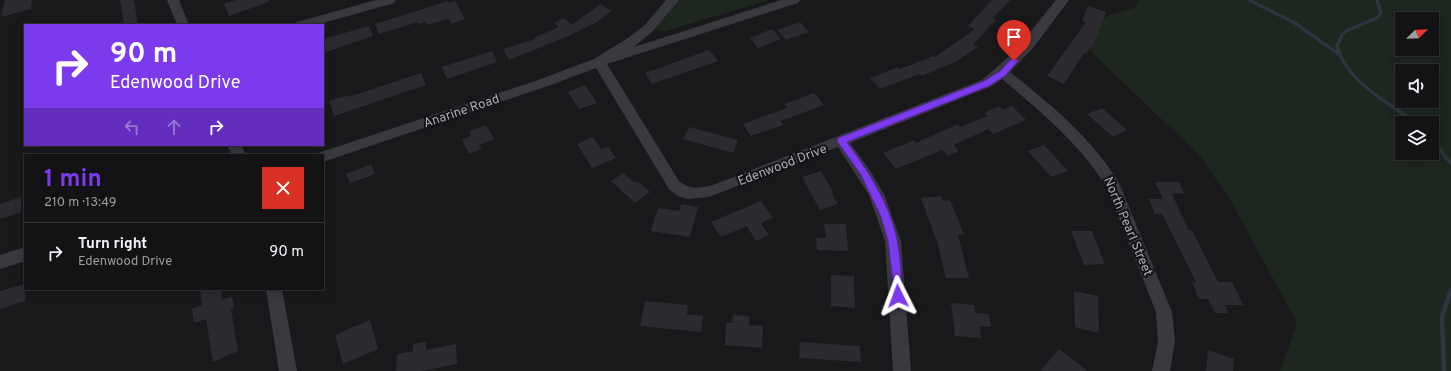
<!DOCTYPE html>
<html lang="en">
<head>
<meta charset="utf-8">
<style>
  :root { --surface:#131214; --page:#1c1b1d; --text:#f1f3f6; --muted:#9d9ea0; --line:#323234; --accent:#7c3aed }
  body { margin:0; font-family:Overpass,sans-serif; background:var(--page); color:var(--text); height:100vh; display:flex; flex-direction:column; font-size:15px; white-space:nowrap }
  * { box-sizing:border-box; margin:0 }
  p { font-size:13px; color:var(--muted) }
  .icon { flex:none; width:22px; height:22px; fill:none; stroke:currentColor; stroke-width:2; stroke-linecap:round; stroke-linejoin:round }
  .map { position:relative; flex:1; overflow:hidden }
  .drawer { position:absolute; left:24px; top:154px; width:300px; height:136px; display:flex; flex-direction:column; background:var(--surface); border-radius:0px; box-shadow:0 2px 10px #0003,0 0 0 1px var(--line) }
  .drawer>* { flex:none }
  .guide { position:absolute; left:24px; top:24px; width:300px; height:122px; border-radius:0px; box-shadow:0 2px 10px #0003,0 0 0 1px var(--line); background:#7c3aed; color:#fff; overflow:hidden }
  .needle { width:26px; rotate:67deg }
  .buttons { position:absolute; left:1395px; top:12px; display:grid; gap:8px }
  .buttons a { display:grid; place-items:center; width:44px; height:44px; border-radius:0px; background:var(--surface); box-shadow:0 2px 10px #0003,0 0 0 1px var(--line); font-size:20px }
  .pin { position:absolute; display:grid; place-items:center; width:34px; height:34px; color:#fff; margin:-41px -17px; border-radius:50% 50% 50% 0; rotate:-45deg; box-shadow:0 0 4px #0007 }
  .pin .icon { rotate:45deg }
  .me { position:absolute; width:44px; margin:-22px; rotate:357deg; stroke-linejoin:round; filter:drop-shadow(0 0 3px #0008) }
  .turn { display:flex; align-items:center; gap:14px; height:84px; padding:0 20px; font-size:18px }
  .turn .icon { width:52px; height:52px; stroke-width:2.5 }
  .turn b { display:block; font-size:28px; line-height:34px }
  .lanes { display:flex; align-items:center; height:38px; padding:0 20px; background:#0003; justify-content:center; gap:20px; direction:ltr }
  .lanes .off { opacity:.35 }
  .round { display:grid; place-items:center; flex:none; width:42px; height:42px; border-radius:0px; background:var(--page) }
  .summary { display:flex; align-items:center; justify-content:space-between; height:68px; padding:0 20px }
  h1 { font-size:24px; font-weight:700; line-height:30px; color:var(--accent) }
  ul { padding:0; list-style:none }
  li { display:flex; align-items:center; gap:12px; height:60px; padding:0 20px; border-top:1px solid var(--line) }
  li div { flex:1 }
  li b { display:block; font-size:15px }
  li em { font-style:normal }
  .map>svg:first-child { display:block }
  .green { fill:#1e2620; fill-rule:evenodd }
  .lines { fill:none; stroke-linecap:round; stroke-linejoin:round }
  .stream-far1 { stroke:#2d3540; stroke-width:3.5 }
  .stream { stroke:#2d3540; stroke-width:4.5 }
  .building { fill:#2c2b2f }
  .minor { fill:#393940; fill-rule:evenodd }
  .route { fill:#7c3aed; stroke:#51269a }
  .labels { text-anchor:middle; stroke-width:4; stroke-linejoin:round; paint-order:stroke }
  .street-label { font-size:13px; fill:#aaadbb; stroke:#141316 }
</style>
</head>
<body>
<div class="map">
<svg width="1451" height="371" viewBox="0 0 1451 371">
  <rect width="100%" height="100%" fill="#19181b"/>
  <path class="green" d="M676,0h93l-103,31h-9l-2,-4z
    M1138,0h313v371h-171l17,-48 -69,-127 -29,-41 -106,-101 -8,-12 13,-21 16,-8 21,-5zM1402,19h30v30h-30zM1402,71h30v30h-30zM1402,123h30v30h-30z"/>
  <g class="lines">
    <path class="stream-far1" d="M1249,0l46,23 42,30
      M1377,0l4,13 -4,5 -31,13 -4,4 -5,11c9,36 51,56 79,77
      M1432,139l19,25"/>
    <path class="stream" d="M1444,371l-2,-54 9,-27"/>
  </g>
  <path class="building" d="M5,0h27l-1,9 -30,8z
    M120,0h14l4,25h-14z
    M236,0h33v2l-40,14 -5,-12z
    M992,0h18l-17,18 3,2 -23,24 5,3 -23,15 -33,14 -2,-2 -40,15 -10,-11 28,-11 2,2 33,-13 2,1 40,-28 -7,-3z
    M448,1l1,2 6,-2 10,18 -14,5 -2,-5 -22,6 -1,-3 -7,2 -1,-2 -39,12 -4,-10z
    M600,4l12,7 -15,11 -33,16 -55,22 -6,-11 32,-10 -1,-1 25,-11 -5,-4 10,-5 8,7z
    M1088,6l18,6 -12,31 -8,11 -2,-1 -20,31 -17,-8 39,-54 -4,-1z
    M800,22l9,10 -23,8 -9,-10z
    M369,26l4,10 -50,17v-14z
    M772,29l9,10 -23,9 -8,-10z
    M709,50l9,11 -66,23 -7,-11z
    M492,51l5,11 -50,17 -5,-12z
    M421,73l5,12 -92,31 -5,-15 19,-6 1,2z
    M585,85l12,18 -18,6 -11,-17z
    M814,93l10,12 -43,16 2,4 -32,11 -8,-12 44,-16 -3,-4z
    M999,106l4,4 9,-4 14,14 -33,14 -5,-5 -34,16 5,6 -11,5 -6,-6 -46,19 -13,-16 31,-13 2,3 42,-19 2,3 28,-11 -4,-3z
    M1102,108l25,22 -14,7 -26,-23z
    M486,125l8,14 -15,6 3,4 -13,5 -7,-14 9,-4 -2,-5z
    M689,127l49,13 -5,13 -50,-14z
    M593,137l8,12 7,-3 8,12 -24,10 -15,-24z
    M1044,145l24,26 -17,6 -23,-26z
    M371,164l4,10 -25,9 -4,-9z
    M821,171l11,19 1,6 5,8 -18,6 -18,-33z
    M623,173l11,9 6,1 10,9 -15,11 -24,-22z
    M1155,182h24l5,11 -12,1 17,37 3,-1 26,52h14l11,23h-18l3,8h-13l-7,-14h-9l-7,-17h4l-34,-68h-7l-6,-15h14z
    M941,196l2,5 7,-1 14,34 -6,1 11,43h-23l-8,-33 -17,-47z
    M21,197v15l-21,7v-15z
    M761,201l12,17 -12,5 8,12 -13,6 -9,-15 -26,11 -10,-15z
    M681,204l17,3 -8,30 -39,-6 7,-23 21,3z
    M824,224h22l2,27 -31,-1 -1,-12h10z
    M1071,231h21l13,33 -21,1z
    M831,275l23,1 1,32 -24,-2z
    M25,284v17l-25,8v-18z
    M200,289h21l1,11 10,-4 2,12 -3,1 7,42 -25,11 -7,-43 -12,4 -2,-14 10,-4z
    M1074,291l24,5 1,37 -24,-6z
    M645,301l43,4 -1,9 16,2 -2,16 -61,-6z
    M951,303l23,2 1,8 14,1 2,13 -11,-1 1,12 -26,-2z
    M733,315l16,1v9l14,1 -1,22 -37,-3 1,-22h6z
    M370,320l8,29 -35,15 -8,-29z
    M426,342v8l30,-6 1,20 -35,7h-26l1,-17 16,-3v-7z
    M800,342l60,4 1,16 -62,-4z
    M1059,349l29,22h-48z
    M1208,350l26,9 -1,12h-27z"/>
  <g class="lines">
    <path class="minor" d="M167,0h12l10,25h-12z
      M376,0h20l-2,3 -78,22h-21l2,-3z
      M666,0h13l-26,31 -19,16 147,-47h19l-2,3 -191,61 72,117c11,9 21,7 34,4l269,-105 32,-28 42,-52h13l-36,48 -23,24c41,33 81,65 109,111l53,129 3,30 -5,29h-18l6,-29 -2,-30 -49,-124c-27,-44 -66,-76 -105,-109l-10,7 -142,57 19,26 15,25 17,47 10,130h-18l-8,-130 -16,-46 -31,-48 -129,50 -21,2 -10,-3 -9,-7 -73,-121 -48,18 -225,76v-7h-6l1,-2 220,-73 56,-21 34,-21 17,-13z
      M227,145h14l5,10h-14z
      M25,247v14l-25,8v-14z
      M266,289h16l15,82h-18z"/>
  </g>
  <path class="route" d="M1011,59h6l1,2 -12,14 -17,11 -142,56c21,29 43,62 50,98 4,18 4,38 6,56l-5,4 -3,-1 -7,-58 -7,-24 -20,-42 -24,-34 1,-3 146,-57 16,-10z"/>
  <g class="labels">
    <g class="street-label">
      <text transform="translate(461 110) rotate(-19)" y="5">Anarine Road</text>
      <text transform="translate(782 164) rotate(-21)" y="5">Edenwood Drive</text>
      <text transform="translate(1129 226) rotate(67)" y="5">North Pearl Street</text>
    </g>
  </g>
</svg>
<div class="buttons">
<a><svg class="needle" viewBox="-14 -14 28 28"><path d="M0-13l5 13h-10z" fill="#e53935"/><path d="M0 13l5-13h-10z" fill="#9d9ea0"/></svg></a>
<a><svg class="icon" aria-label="sound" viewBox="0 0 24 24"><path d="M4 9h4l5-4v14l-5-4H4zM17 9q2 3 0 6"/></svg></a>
<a><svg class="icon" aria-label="layers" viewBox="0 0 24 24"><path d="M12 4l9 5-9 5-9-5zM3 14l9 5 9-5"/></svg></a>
</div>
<div class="pin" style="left:1014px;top:61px;background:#d93025"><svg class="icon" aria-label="arrive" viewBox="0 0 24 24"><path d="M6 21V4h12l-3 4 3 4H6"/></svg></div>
<svg class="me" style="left:898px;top:296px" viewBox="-20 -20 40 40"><path d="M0-17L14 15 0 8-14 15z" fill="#7c3aed" stroke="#fff" stroke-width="4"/></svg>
<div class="guide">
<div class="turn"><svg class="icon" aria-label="right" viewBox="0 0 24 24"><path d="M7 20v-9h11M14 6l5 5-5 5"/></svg><div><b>90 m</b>Edenwood Drive</div></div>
<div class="lanes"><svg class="icon off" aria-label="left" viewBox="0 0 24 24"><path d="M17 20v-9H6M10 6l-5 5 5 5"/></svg><svg class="icon off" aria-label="ahead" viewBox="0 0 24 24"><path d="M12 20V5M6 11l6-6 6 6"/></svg><svg class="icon" aria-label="right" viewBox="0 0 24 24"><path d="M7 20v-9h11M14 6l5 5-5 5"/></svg></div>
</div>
<section class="drawer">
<div class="summary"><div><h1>1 min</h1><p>210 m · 13:49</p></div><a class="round" style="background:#d93025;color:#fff"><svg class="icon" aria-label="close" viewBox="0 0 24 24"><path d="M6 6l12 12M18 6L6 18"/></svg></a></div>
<ul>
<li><svg class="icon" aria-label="right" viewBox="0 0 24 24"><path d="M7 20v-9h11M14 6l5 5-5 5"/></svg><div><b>Turn right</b><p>Edenwood Drive</p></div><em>90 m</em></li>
</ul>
</section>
</div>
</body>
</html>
